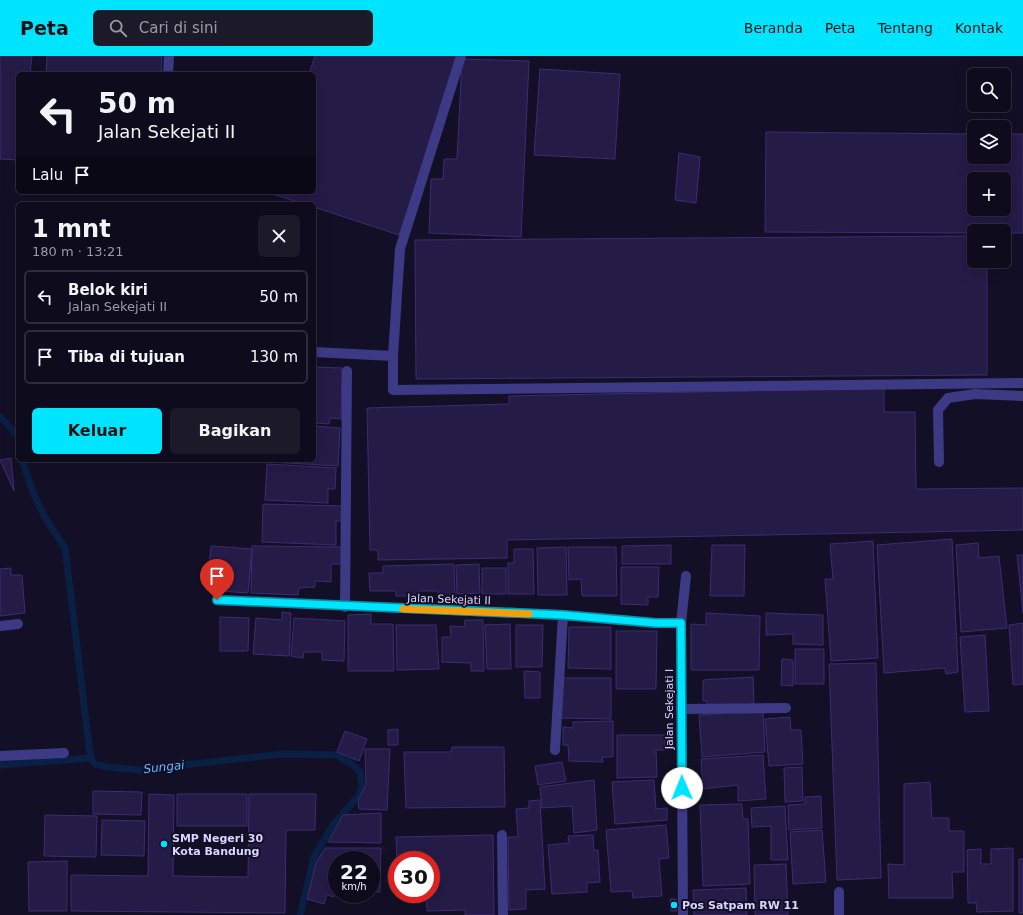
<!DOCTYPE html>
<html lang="id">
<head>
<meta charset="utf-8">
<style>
  :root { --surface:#0e0b1c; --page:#1c1929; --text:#f1f3f6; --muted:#9b9ba3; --line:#2e2b3b; --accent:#00e5ff }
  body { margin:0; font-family:"DejaVu Sans",sans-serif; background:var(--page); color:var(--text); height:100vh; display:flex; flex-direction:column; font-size:15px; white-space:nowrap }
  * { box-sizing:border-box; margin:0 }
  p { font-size:13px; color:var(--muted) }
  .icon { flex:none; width:22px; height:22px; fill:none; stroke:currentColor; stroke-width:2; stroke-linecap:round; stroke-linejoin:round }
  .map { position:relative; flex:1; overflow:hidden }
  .sheet { position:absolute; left:16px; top:146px; width:300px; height:260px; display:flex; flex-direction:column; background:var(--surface); border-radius:6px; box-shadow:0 4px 16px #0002,0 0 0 1px var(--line) }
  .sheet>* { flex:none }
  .top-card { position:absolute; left:16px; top:16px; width:300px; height:122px; border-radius:6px; box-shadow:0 4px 16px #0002,0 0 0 1px var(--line); background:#0e0b1c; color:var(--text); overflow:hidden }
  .controls { position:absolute; left:967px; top:12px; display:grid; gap:8px }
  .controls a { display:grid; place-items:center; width:44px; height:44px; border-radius:6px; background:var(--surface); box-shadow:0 4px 16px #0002,0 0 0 1px var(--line); font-size:20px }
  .speed { position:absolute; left:328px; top:795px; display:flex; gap:8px; font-size:20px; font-weight:700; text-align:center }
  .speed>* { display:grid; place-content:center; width:52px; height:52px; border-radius:50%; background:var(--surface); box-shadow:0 4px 16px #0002,0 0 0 1px var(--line); line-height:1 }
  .speed small { font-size:10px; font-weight:400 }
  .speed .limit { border:6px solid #d22; background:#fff; color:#111 }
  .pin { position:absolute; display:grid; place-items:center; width:34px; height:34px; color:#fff; margin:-41px -17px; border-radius:50% 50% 50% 0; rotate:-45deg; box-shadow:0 0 4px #0007 }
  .pin .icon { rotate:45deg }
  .me { position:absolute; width:44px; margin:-22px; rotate:359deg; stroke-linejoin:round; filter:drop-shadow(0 0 3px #0008) }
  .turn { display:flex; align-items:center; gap:14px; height:84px; padding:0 16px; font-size:18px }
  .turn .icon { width:52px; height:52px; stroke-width:2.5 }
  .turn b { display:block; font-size:28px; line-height:34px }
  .then { display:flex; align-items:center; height:38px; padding:0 16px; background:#0003; gap:8px; font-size:15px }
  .round { display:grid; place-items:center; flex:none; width:42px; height:42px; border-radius:6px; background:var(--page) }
  .head { display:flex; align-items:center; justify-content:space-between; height:68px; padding:0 16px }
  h1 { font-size:24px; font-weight:600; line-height:30px }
  .button { display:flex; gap:8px; margin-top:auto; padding:8px 16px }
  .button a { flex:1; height:46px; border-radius:6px; background:var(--accent); color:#111; font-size:16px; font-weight:600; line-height:46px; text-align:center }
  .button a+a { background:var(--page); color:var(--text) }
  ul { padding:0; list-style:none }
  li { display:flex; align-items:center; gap:12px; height:54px; margin:0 8px 6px; padding:0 8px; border:2px solid var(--line); border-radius:6px }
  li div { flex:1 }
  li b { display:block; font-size:15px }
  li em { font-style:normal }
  header { display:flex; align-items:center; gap:24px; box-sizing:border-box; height:56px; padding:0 20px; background:var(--accent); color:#111 }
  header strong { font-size:19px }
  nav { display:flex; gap:22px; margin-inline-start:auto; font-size:14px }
  .search { width:280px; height:36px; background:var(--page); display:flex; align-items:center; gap:10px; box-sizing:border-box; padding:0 14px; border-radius:6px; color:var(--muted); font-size:15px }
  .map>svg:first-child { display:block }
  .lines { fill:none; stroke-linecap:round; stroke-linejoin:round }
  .stream { stroke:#0a1f44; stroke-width:7 }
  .building { fill:#241b47; stroke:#3b2d73; fill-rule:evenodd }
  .service { stroke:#3d3a85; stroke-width:10 }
  .minor { stroke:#3d3a85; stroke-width:10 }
  .route-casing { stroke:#0095a6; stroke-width:10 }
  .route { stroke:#00e5ff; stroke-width:7 }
  .slow { stroke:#f59e0b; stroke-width:7 }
  .poi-dot { fill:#00e5ff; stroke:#130f26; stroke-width:1.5 }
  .labels { text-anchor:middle; stroke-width:4; stroke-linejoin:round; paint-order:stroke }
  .street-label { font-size:11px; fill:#d9d4ff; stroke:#130f26 }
  .poi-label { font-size:11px; font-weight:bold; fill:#d9d4ff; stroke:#130f26; text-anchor:start }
  .water-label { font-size:12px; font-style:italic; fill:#62b6ff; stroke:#130f26 }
</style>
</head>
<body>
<header>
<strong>Peta</strong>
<div class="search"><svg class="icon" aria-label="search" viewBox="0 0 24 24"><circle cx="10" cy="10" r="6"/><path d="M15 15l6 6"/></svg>Cari di sini</div>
<nav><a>Beranda</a><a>Peta</a><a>Tentang</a><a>Kontak</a></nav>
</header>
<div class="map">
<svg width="1023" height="859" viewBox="0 0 1023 859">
  <rect width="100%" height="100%" fill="#130f26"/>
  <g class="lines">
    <path class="stream" d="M0,361l18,19
      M22,404l11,32 11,24 21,32 24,198 2,12 4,6 12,3 33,3 142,-16 54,1 14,8 10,8 2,15 -2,8 -27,31 -19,32 -14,58
      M0,709l91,-7"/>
  </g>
  <path class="building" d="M0,0h32l-2,18h-12v86l-18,-1z
    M47,0h115l-1,18h-115z
    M315,0h144l-60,179 -85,-28v-3h-10l-34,-11 44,-1v-118h-5z
    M462,3l67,2 -8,176 -92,-4 2,-54h12l1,-20h13z
    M540,13l80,5 -5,85 -81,-4z
    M766,76l208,2v23h30v-23h19v99h-19v-2h-30v2l-209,-1zM974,123h30v30h-30z
    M679,97l21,4 -4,46 -21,-3z
    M974,180v25h13v114l-571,4 -1,-139z
    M314,311l28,1 -1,51 -11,-1 -1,6 -15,-1z
    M884,332v24h31l1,77 107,-1v42l-516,10v18l-129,2v-10h-8l-3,-142 142,-4v-8z
    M314,370l26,2 -2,38 -67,-4v-2h43z
    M11,402l3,33 -14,-31z
    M267,408l69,4 -1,21h-7v14l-63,-3z
    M263,448l82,2v15h-9v24l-74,-3z
    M952,483l6,133 -12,2 -1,-6 -61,5 -7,-128z
    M873,485l5,117 -47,3 -6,-82h8l-3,-35z
    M978,487l1,15 20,-2 8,72 -46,4 -5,-87z
    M671,489v19h-49v-18z
    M712,489h33l-1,51h-34z
    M211,490l41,3 -4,44 -41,-3z
    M252,490l91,1v17h-12v18l-16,-1v6l-16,1 -1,7 -47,-2z
    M566,491l1,48h-29l-1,-47z
    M568,491h48l1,49h-35l-1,-17 -12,1z
    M514,493h19l1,45h-26v-31h6z
    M1017,499h6v58z
    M454,508l1,35h-17v-8h-19v5h-23v-5h-26l-1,-18h14v-7z
    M479,508l1,29 -23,1 -1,-29z
    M621,511h38l-1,30h-10v8l-27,-1z
    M11,512v7h11l3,38 -25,3v-47z
    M482,512h24v26h-24z
    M282,556l9,1 -2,43 -36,-2 3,-36 26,2z
    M706,557l54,3 -1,54h-68v-46l15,1z
    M766,557l57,2v30l-30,-1v-10l-27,1z
    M371,558v10h22l1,47h-46v-56z
    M220,561l29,1 -1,33h-28z
    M294,562l51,3 -1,40 -22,-1v-8h-18l-1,6 -12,-2z
    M465,564h18l1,51h-13v-8l-29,-1v-25h9l-1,-11 14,1z
    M1023,567v61l-10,1 -4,-60z
    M510,568l1,45h-24l-2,-44z
    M396,569h40l3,44 -42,1z
    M516,569h27l-1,42h-26z
    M569,571h42v42l-43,-1z
    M616,575h41l-1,58h-40z
    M985,579l4,76 -24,1 -5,-75z
    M795,593h29v35h-29z
    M782,603l11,1v26l-12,-1z
    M876,607l5,215 -44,2 -8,-216z
    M524,615l16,1v26h-15z
    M753,621l1,27 -47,3v-6h-4v-21z
    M561,622h50v41l-50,-1z
    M763,654l2,42 -63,5 -3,-42z
    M790,661l1,13h10l2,34 -34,2 -4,-47z
    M613,665v36h-11l1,5 -34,-1 -1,-16h-5v-18l10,1v-6z
    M398,673v16h-10v-15z
    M345,675l22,8 -8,22 -22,-9z
    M617,679h48v15h-9l1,27 -40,1z
    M452,691h52l1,60 -99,1 -2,-56h47z
    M365,693h25l-3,61 -28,-1 -1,-9 8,-15z
    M763,699l3,44 -28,2v-16l-35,4 -2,-30z
    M562,706l4,19 -28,4 -3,-19z
    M802,711l1,34 -18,1 -1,-34z
    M594,724l3,50 -23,3 -2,-27 -30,2 -2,-21z
    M654,724l2,29 11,-1v12l-52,4 -3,-42z
    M930,726l2,36h17v13h15v41h-12l1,26h-64l-1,-34 16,1v-81z
    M93,735l49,1 -1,23 -48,-1z
    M149,738l25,1 -1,81 75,1 1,-83h67l-1,36h-29l-1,83 -214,-2v-36l77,1z
    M177,738h70v32h-70z
    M821,740l1,32 -33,2 -1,-25 17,-1v-7z
    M540,744l5,89 -19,1v19l-17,1 -1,-73h10l-2,-28 13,-1v-7z
    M742,748l1,15h5l2,65 -47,2 -3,-81z
    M785,750l3,54h-17v-34l-19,1 -1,-19z
    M381,757v30l-53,-1 15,-27z
    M45,759l52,1 -1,41 -52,-1z
    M102,764l43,1 -1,35 -43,-1z
    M666,769l3,33 -10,1 3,37 -29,2 -1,-7 -21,1 -5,-62z
    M822,774l4,52 -33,2 -3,-52z
    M493,779l1,80h-29v-5l-38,1 -1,-17h5v-34l-34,-1 -1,-22z
    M593,779l1,16 4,-1 2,32 -13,1v9l-35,2 -4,-49 21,-2 -1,-7z
    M325,792h56l-1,44h-9v-32h-34v31l-3,6 -7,-2 -3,9 -17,-5 9,-36z
    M1013,792v63l-36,1 -1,-9h-8l-1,-53 14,-1v15h10v-15z
    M1019,803h4v54h-4z
    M67,805v50h-38l-1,-49z
    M786,808l2,51h-33l-1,-50z
    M746,832l1,27h-53l-1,-25z
    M670,843h6l1,12h-6z"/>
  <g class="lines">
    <path class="service" d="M461,0l-61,193 -7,107v34l630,-7
      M168,18l1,-18
      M314,296l79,4
      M939,406l-1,-52 10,-12 27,-4 48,2
      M839,836v23"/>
    <path class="minor" d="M217,544l346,15 93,8h25
      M345,551l2,-236
      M0,570l18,-2
      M681,653l105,-1
      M555,694l8,-135
      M0,700l64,-3
      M502,779l1,80
      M683,859l-2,-292 5,-47"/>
  </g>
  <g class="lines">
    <defs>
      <path id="route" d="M217,544l346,15 93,8h25l1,165"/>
    </defs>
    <use href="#route" class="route-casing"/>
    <use href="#route" class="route"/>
    <path class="slow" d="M403,553l126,5"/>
  </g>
  <g class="poi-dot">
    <circle cx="164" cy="788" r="4"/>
    <circle cx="674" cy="849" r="4"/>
  </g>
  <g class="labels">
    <g class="street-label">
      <text transform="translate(449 543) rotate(2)" y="4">Jalan Sekejati II</text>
      <text transform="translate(669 653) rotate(-90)" y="4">Jalan Sekejati I</text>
    </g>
    <g class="poi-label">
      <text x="172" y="786">SMP Negeri 30<tspan x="172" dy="13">Kota Bandung</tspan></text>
      <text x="682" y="853">Pos Satpam RW 11</text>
    </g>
    <g class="water-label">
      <text transform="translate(164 711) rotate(-6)" y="4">Sungai</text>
    </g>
  </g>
</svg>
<div class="controls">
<a><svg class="icon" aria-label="search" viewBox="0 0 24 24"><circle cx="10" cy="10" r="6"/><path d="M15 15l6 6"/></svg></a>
<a><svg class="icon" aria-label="layers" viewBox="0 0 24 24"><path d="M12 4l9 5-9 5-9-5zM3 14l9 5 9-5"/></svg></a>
<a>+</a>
<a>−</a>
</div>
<div class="speed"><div>22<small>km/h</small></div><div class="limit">30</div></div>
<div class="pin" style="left:217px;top:544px;background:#d93025"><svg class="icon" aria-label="arrive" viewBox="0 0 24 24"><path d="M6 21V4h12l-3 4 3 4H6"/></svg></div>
<svg class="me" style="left:682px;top:732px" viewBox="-20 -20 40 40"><circle r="19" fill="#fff"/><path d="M0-13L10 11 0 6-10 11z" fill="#00e5ff"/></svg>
<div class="top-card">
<div class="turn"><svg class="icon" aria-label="left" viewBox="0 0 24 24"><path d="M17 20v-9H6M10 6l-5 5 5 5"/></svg><div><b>50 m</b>Jalan Sekejati II</div></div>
<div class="then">Lalu<svg class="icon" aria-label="arrive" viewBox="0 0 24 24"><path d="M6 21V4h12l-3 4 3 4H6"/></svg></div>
</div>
<section class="sheet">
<div class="head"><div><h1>1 mnt</h1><p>180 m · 13:21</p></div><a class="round"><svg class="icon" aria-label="close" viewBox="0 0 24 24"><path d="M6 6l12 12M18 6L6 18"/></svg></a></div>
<ul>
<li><svg class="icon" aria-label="left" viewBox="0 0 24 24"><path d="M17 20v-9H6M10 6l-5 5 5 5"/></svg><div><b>Belok kiri</b><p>Jalan Sekejati II</p></div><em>50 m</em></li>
<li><svg class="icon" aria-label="arrive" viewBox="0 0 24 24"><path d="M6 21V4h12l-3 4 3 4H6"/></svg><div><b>Tiba di tujuan</b></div><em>130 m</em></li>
</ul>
<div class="button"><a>Keluar</a><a>Bagikan</a></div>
</section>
</div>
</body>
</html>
